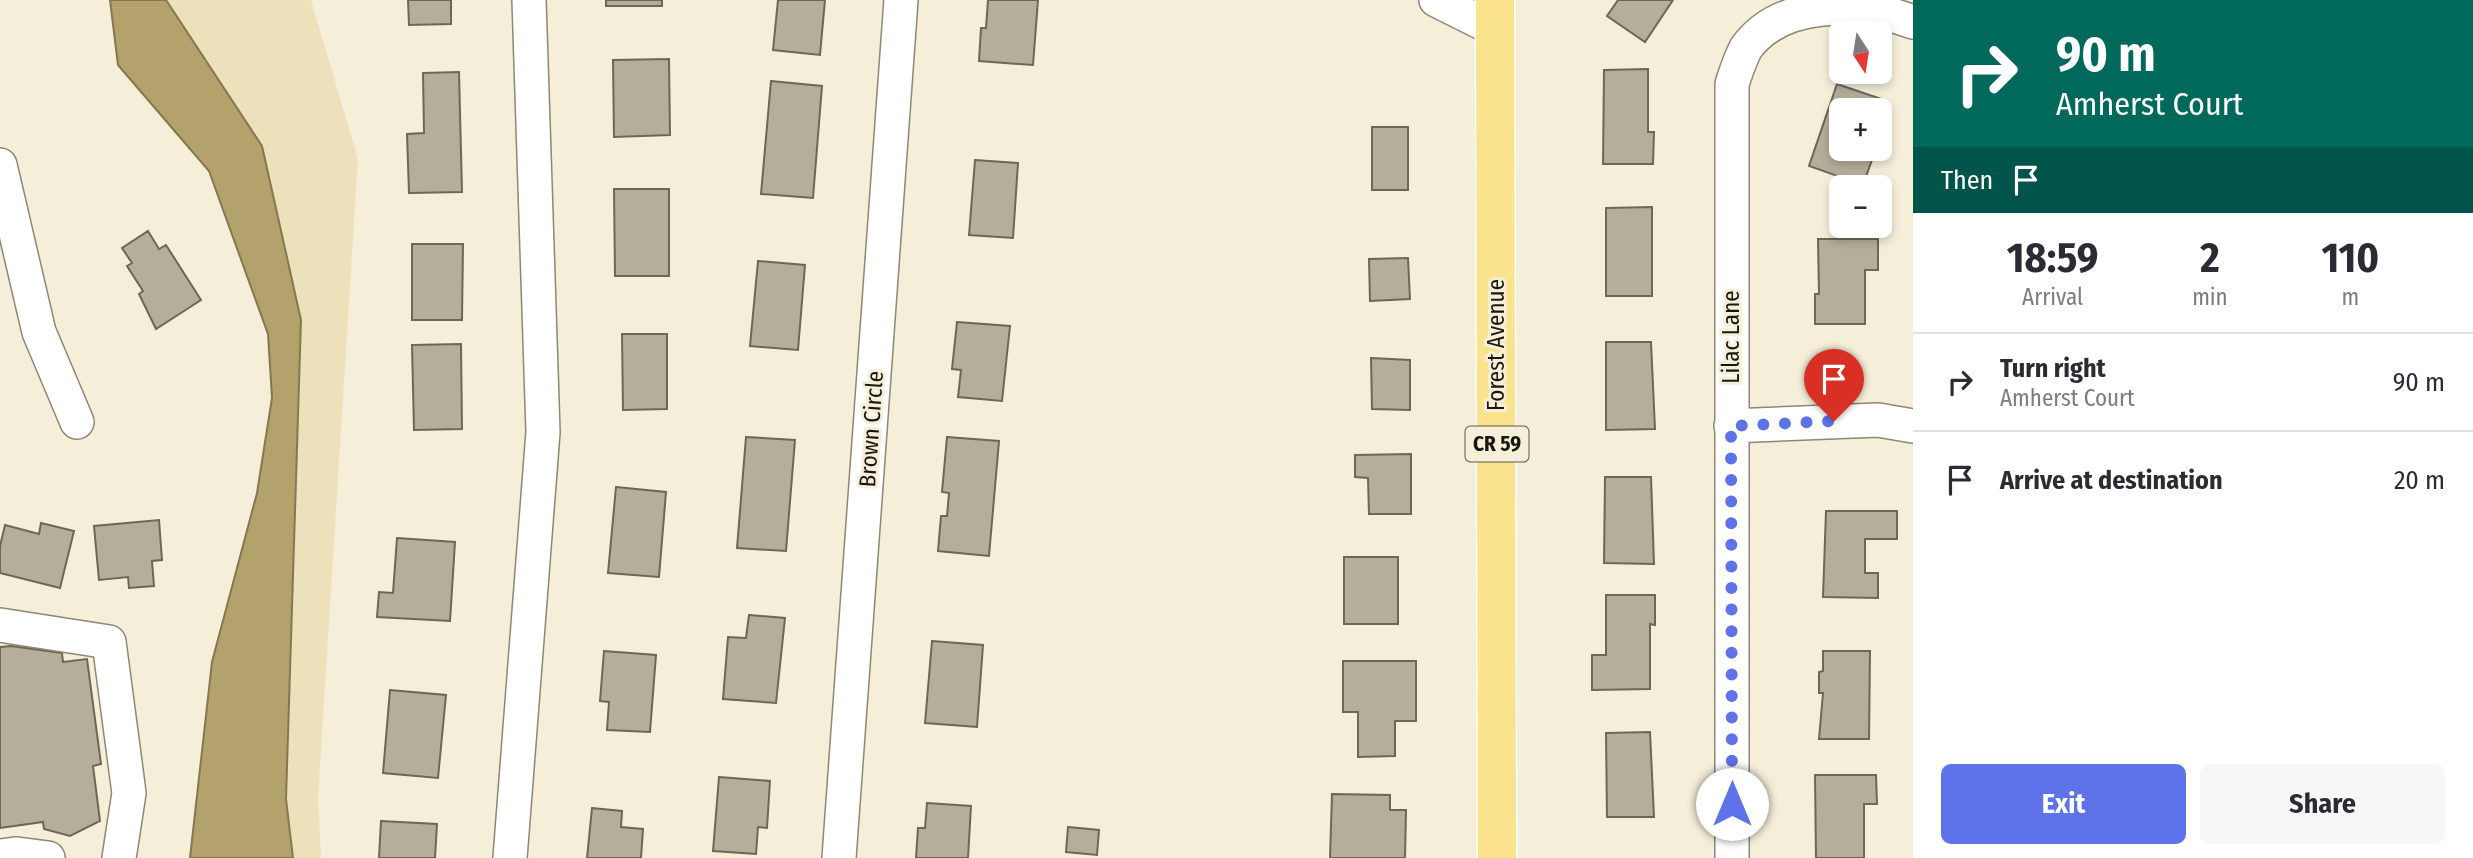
<!DOCTYPE html>
<html lang="en">
<head>
<meta charset="utf-8">
<style>
  :root { --surface:#fff; --page:#f7f7f7; --text:#2b2b33; --muted:#7c7c81; --line:#e1e1e2; --accent:#5e72e9 }
  body { margin:0; font-family:"Fira Sans Condensed",sans-serif; background:var(--page); color:var(--text); height:100vh; display:flex; flex-direction:column; font-size:26px; white-space:nowrap }
  * { box-sizing:border-box; margin:0 }
  p { font-size:23px; color:var(--muted) }
  .icon { flex:none; width:38px; height:38px; fill:none; stroke:currentColor; stroke-width:2; stroke-linecap:round; stroke-linejoin:round }
  .map { position:relative; flex:1; overflow:hidden }
  .sheet { display:flex; flex-direction:column; background:var(--surface); width:560px }
  .sheet>* { flex:none }
  .banner { background:#00695c; color:#fff; overflow:hidden }
  .needle { width:46px; rotate:168deg }
  .controls { position:absolute; left:1829px; top:21px; display:grid; gap:14px }
  .controls a { display:grid; place-items:center; width:63px; height:63px; border-radius:10px; background:var(--surface); box-shadow:0 4px 10px #0003; font-size:35px }
  .pin { position:absolute; display:grid; place-items:center; width:60px; height:60px; color:#fff; margin:-72px -30px; border-radius:50% 50% 50% 0; rotate:-45deg; box-shadow:0 0 7px #0007 }
  .pin .icon { rotate:45deg }
  .me { position:absolute; width:77px; margin:-38px; rotate:0deg; stroke-linejoin:round; filter:drop-shadow(0 0 5px #0008) }
  .turn { display:flex; align-items:center; gap:24px; height:147px; padding:0 28px; font-size:32px }
  .turn .icon { width:91px; height:91px; stroke-width:2.5 }
  .turn b { display:block; font-size:49px; line-height:60px }
  .then { display:flex; align-items:center; height:66px; padding:0 28px; background:#0003; gap:14px; font-size:26px }
  .eta { display:flex; justify-content:space-evenly; align-items:center; height:119px; text-align:center }
  .eta b { font-size:42px; font-weight:700; line-height:49px }
  .primary-button { display:flex; gap:14px; margin-top:auto; padding:14px 28px }
  .primary-button a { flex:1; height:80px; border-radius:10px; background:var(--accent); color:#fff; font-size:28px; font-weight:700; line-height:80px; text-align:center }
  .primary-button a+a { background:var(--page); color:var(--text) }
  ul { padding:0; list-style:none }
  li { display:flex; align-items:center; gap:21px; height:98px; padding:0 28px; border-top:2px solid var(--line) }
  li div { flex:1 }
  li b { display:block; font-size:26px }
  li em { font-style:normal }
  main { display:flex; flex:1; min-height:0 }
  .map>svg:first-child { display:block }
  .green { fill:#ede1bb }
  .water { fill:#b3a26c; stroke:#847850; stroke-width:2 }
  .building { fill:#b5ae9b; stroke:#6d6755; stroke-width:2 }
  .lines { fill:none; stroke-linecap:round; stroke-linejoin:round }
  .minor-casing { stroke:#8d8774; stroke-width:36 }
  .major-casing { stroke:#fff; stroke-width:41 }
  .minor { stroke:#fff; stroke-width:33 }
  .major { stroke:#fbe38d; stroke-width:38 }
  .route { stroke:#5e72e9; stroke-width:12; stroke-dasharray:0 21.6 }
  .labels { text-anchor:middle; stroke-width:6; stroke-linejoin:round; paint-order:stroke }
  .shield { fill:#f5efda; stroke:#5a574b; stroke-width:2 }
  .shield-label { font-size:21px; font-weight:bold; fill:#18160e }
  .street-label { font-size:23px; fill:#18160e; stroke:#f5efda }
</style>
</head>
<body>
<main>
<div class="map">
<svg width="1913" height="858" viewBox="0 0 1913 858">
  <rect width="100%" height="100%" fill="#f5efda"/>
  <path class="green" d="M166,0h145l47,159 -40,639 3,60h-28l-7,-59 15,-479 -39,-174z"/>
  <path class="water" d="M110,0h56l96,146 39,174 -15,479 7,59h-103l22,-196 45,-169 15,-95 -4,-64 -59,-163 -91,-106z"/>
  <path class="building" d="M408,0h43v24l-42,1z
    M606,0h56v6h-56z
    M778,0h47l-5,55 -47,-5z
    M988,0h50l-5,65 -54,-4 2,-33h5z
    M1618,0h55l-28,42 -38,-26z
    M669,59l1,76 -56,2 -1,-77z
    M1648,69v63h6l-1,32h-50l1,-94z
    M459,72l3,120 -53,1 -2,-59 17,-1 -1,-60z
    M771,81l51,5 -9,112 -52,-4z
    M1837,84l47,16 -4,12 -39,-2v39h26l-2,5 8,3 -10,28 -54,-19z
    M1372,127h36v63h-36z
    M975,160l43,3 -5,75 -44,-3z
    M614,189h55v87h-54z
    M1652,207v89h-46v-88z
    M148,231l11,18 7,-4 35,55 -45,29 -17,-35 4,-3 -16,-25 5,-3 -10,-15z
    M1818,239h60v31h-13v54h-50v-30h4z
    M412,244h51l-1,76h-50z
    M1408,258l2,41 -40,2 -1,-42z
    M758,261l47,4 -7,85 -48,-4z
    M957,322l53,4 -8,75 -44,-4 3,-27 -9,-1z
    M622,334h45v75l-44,1z
    M1606,342h45l4,87 -49,1z
    M461,344l1,85 -48,1 -2,-85z
    M1371,358l39,2v50l-38,-1z
    M746,437l49,3 -9,111 -49,-3z
    M947,437l52,4 -10,115 -51,-5 3,-35h6l2,-23 -7,-1z
    M1411,454v60h-42l-1,-36 -13,-1v-22z
    M1605,477h46l3,87 -50,-1z
    M616,487l50,5 -7,85 -51,-4z
    M1826,511h71v28h-32v34h13v25l-55,-1z
    M159,520l3,40 -10,1 2,25 -25,2 -1,-11 -29,3 -5,-54z
    M41,523l33,8 -14,57 -60,-15v-27l5,-21 34,9z
    M397,538l58,4 -5,79 -73,-4 2,-25 14,1z
    M1344,557h54v67h-54z
    M1606,595h49v30l-5,-1v65l-58,1v-35h14z
    M749,615l36,3 -9,85 -53,-4 5,-62 18,1z
    M932,641l51,4 -6,82 -52,-4z
    M11,646l51,7 1,9 24,-3 14,105 -8,2 7,55 -30,15 -26,-7 -1,-7 -43,6v-181z
    M604,651l52,4 -6,77 -43,-2 2,-28 -9,-1z
    M1823,651h47l-1,88h-50l4,-46h-4v-21l4,-1z
    M1343,661h73v60h-21v35l-37,1v-45h-15z
    M390,690l56,5 -8,83 -55,-5z
    M1650,732l4,85h-47l-1,-84z
    M1815,775h61l1,29h-13v54h-48z
    M719,777l51,4 -3,47 -9,-1 -2,27 -43,-3z
    M1332,794l58,1v15h16l-1,48h-75z
    M927,803l44,3 -3,52h-52l2,-30h7z
    M592,808l30,3 -1,16 22,2 -2,29h-54z
    M381,821l56,3 -2,34h-56z
    M1068,827l31,3 -2,25 -31,-3z"/>
  <g class="lines">
    <defs>
      <path id="minor" d="M1436,0l60,30
        M0,165l39,167 38,90
        M1731,426l147,-6 35,6
        M0,625l109,17 20,151 -10,65
        M0,856l17,-2 31,4
        M510,858l33,-426 -14,-432
        M839,858l62,-858
        M1732,858v-774c4,-12 8,-25 14,-36 35,-48 112,-47 167,-26"/>
      <path id="major" d="M1495,0l2,858"/>
    </defs>
    <use href="#minor" class="minor-casing"/>
    <use href="#major" class="major-casing"/>
    <use href="#minor" class="minor"/>
    <use href="#major" class="major"/>
  </g>
  <g class="lines">
    <path class="route" d="M1732,804l-1,-378 103,-5"/>
  </g>
  <g class="labels">
    <rect class="shield" x="1465.5" y="426.5" width="63" height="35" rx="5"/>
    <g class="shield-label">
      <text x="1497" y="451">CR 59</text>
    </g>
    <g class="street-label">
      <text transform="translate(1731 337) rotate(-90)" y="8">Lilac Lane</text>
      <text transform="translate(1496 345) rotate(-90)" y="8">Forest Avenue</text>
      <text transform="translate(871 429) rotate(-86)" y="8">Brown Circle</text>
    </g>
  </g>
</svg>
<div class="controls">
<a><svg class="needle" viewBox="-14 -14 28 28"><path d="M0-13l5 13h-10z" fill="#e53935"/><path d="M0 13l5-13h-10z" fill="#7c7c81"/></svg></a>
<a>+</a>
<a>−</a>
</div>
<div class="pin" style="left:1834px;top:421px;background:#d93025"><svg class="icon" aria-label="arrive" viewBox="0 0 24 24"><path d="M6 21V4h12l-3 4 3 4H6"/></svg></div>
<svg class="me" style="left:1732px;top:804px" viewBox="-20 -20 40 40"><circle r="19" fill="#fff"/><path d="M0-13L10 11 0 6-10 11z" fill="#5e72e9"/></svg>
</div>
<section class="sheet">
<div class="banner">
<div class="turn"><svg class="icon" aria-label="right" viewBox="0 0 24 24"><path d="M7 20v-9h11M14 6l5 5-5 5"/></svg><div><b>90 m</b>Amherst Court</div></div>
<div class="then">Then<svg class="icon" aria-label="arrive" viewBox="0 0 24 24"><path d="M6 21V4h12l-3 4 3 4H6"/></svg></div>
</div>
<div class="eta">
<div><b>18:59</b><p>Arrival</p></div>
<div><b>2</b><p>min</p></div>
<div><b>110</b><p>m</p></div>
</div>
<ul>
<li><svg class="icon" aria-label="right" viewBox="0 0 24 24"><path d="M7 20v-9h11M14 6l5 5-5 5"/></svg><div><b>Turn right</b><p>Amherst Court</p></div><em>90 m</em></li>
<li><svg class="icon" aria-label="arrive" viewBox="0 0 24 24"><path d="M6 21V4h12l-3 4 3 4H6"/></svg><div><b>Arrive at destination</b></div><em>20 m</em></li>
</ul>
<div class="primary-button"><a>Exit</a><a>Share</a></div>
</section>
</main>
</body>
</html>
